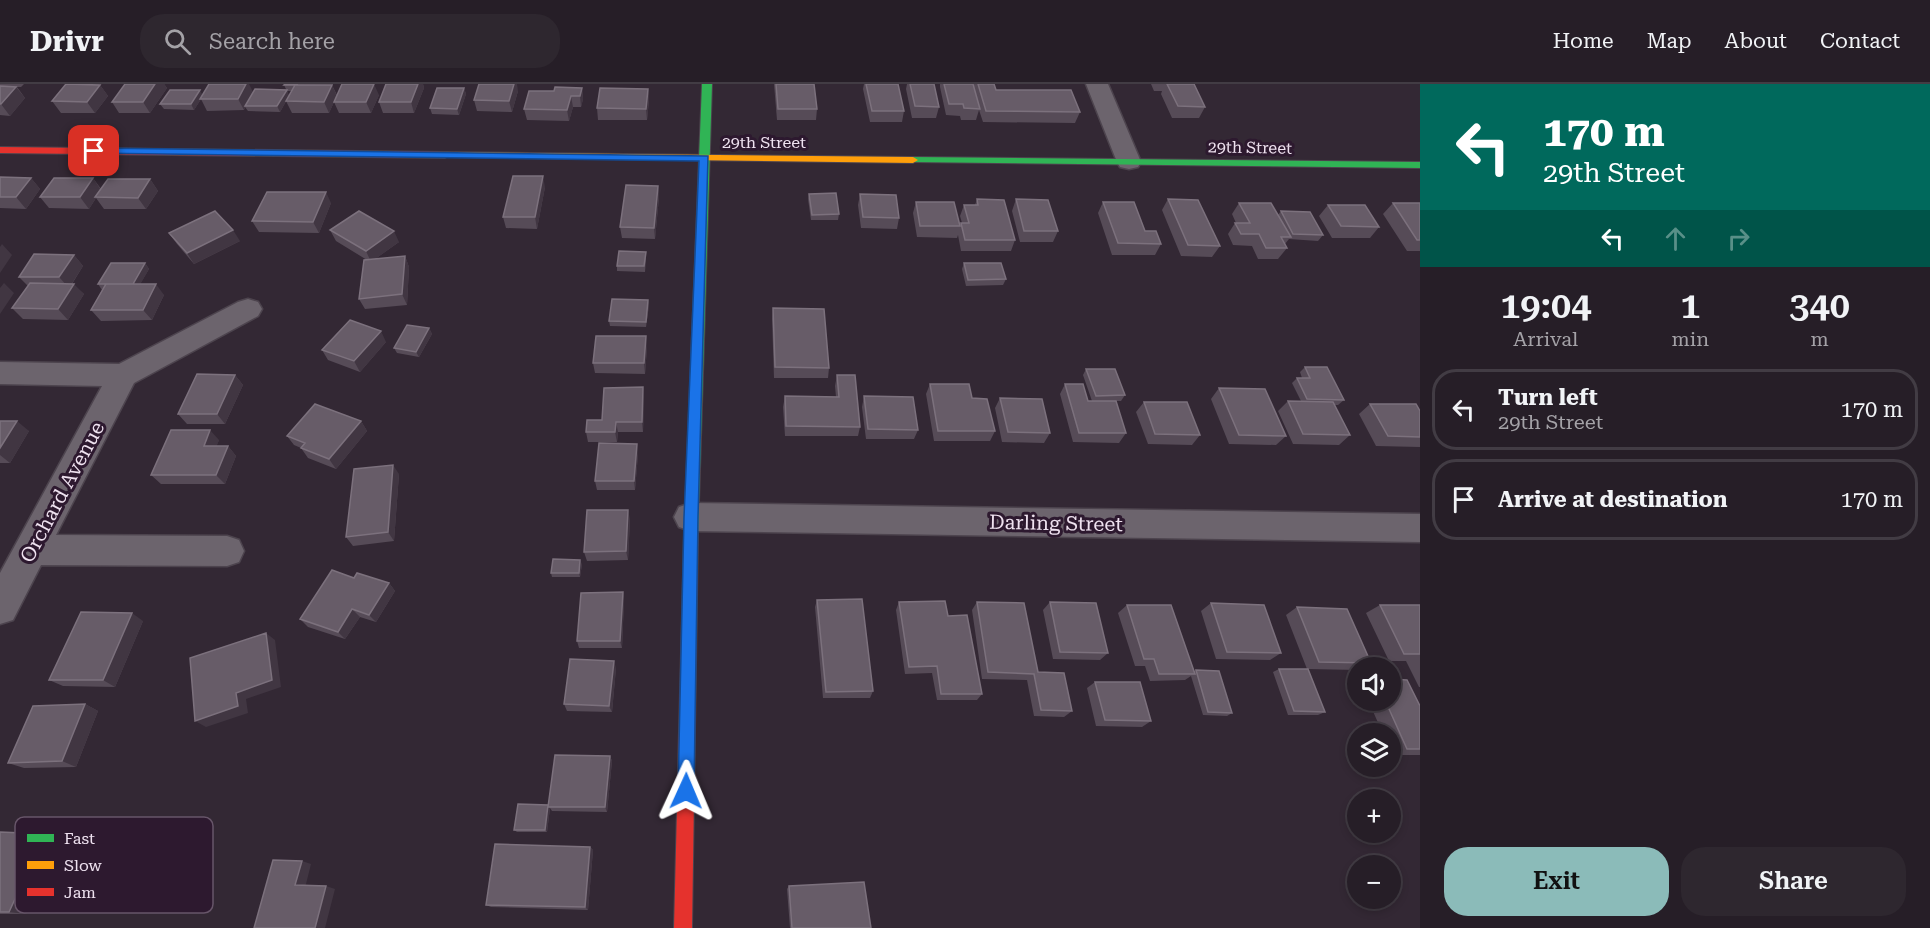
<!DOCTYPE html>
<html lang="en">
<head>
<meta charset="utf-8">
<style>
  :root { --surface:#261e27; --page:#2e272f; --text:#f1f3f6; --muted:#a4a2a7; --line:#423c44; --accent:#8bbbb9 }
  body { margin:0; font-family:"Roboto Serif",serif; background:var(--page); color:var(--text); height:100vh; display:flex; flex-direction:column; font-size:22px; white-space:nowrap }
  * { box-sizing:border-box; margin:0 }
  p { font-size:20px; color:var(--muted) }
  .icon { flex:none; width:33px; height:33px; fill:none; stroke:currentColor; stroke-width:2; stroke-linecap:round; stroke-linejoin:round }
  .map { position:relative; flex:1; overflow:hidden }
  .details { display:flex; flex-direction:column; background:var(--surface); width:510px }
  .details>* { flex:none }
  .banner { background:#00695c; color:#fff; overflow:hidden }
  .buttons { position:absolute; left:1347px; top:573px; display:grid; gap:12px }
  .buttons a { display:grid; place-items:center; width:54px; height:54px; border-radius:50%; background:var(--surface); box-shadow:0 3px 9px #0003,0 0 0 2px var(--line); font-size:30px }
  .pin { position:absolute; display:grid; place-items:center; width:51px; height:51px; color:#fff; margin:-26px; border-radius:12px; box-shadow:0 3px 9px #0006 }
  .me { position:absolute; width:66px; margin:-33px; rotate:1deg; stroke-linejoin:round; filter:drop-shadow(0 0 4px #0008) }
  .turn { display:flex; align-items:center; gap:21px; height:126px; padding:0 24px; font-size:27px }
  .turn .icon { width:78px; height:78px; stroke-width:2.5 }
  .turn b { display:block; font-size:42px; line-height:51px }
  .lanes { display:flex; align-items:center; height:57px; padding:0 24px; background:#0003; justify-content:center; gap:30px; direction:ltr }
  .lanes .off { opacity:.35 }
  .eta { display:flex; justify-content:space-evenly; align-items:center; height:102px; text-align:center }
  .eta b { font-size:36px; font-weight:600; line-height:42px }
  .cta { display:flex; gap:12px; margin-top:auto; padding:12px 24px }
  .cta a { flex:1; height:69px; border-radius:24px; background:var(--accent); color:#111; font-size:24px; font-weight:600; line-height:69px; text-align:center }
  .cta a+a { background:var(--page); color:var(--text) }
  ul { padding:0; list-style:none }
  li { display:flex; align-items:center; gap:18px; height:81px; margin:0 12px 9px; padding:0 12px; border:3px solid var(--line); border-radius:24px }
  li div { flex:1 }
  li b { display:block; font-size:22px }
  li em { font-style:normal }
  header { display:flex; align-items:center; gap:36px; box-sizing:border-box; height:84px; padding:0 30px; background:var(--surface); border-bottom:2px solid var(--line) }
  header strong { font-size:28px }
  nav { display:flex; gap:33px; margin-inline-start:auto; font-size:21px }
  .search { width:420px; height:54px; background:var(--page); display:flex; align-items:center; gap:15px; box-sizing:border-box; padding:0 21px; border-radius:24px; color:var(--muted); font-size:22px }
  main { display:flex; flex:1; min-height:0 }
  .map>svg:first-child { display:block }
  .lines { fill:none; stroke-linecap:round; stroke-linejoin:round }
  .street-casing { stroke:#4d444e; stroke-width:3 }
  .fast-casing { stroke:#4d444e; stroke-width:2 }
  .slow-casing { stroke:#4d444e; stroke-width:2 }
  .jam-casing { stroke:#4d444e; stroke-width:2 }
  .street { fill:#6c646d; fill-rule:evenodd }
  .fast { fill:#30b455; fill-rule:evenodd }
  .slow { fill:#ff9f0a; fill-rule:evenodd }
  .jam { fill:#e5322d; fill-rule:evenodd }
  .wall { fill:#564b57 }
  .shaded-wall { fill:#413642 }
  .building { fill:#675c68; stroke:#7c717d; stroke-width:1.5 }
  .route { fill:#1a73e8; stroke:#114b97; stroke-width:1.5 }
  .labels { text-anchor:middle; stroke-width:6; stroke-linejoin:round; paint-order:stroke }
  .far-street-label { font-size:16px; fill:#efe2f0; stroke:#2d192f }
  .street-label { font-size:20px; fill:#efe2f0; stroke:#2d192f }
  .key { fill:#2d192f; stroke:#675569; stroke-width:1.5 }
  .key-label { font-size:16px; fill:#efe2f0 }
</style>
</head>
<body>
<header>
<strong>Drivr</strong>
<div class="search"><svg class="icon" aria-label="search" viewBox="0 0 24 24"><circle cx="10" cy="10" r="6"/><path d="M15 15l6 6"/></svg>Search here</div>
<nav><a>Home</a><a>Map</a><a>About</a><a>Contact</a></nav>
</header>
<main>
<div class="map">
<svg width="1420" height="844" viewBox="0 0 1420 844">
  <rect width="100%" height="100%" fill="#332834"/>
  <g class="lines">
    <defs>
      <path id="street" d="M1086,0h22l33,78 -3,5 -9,2 -9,-2 -3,-5z
        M248,215l10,3 4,7 -4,7 -124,67 -78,152 171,1 12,4 5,11 -5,11 -12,4 -186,-1 -28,55 -13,4v-51l102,-187 -102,-2v-22l119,2 119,-62z
        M691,419l729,11v28l-729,-11 -12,-4 -5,-10 5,-10z"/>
      <path id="fast" d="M702,0h10l-14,450 -2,4 -5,2 -5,-2 -2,-4z
        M913,73l507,5v6l-510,-6v-4z"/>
      <path id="slow" d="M445,68l468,5 5,3 -5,3 -471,-6 -2,-2z"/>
      <path id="jam" d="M0,63l445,5 5,3 -5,3 -445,-5z
        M691,444l5,2 2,4 -6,394h-18l10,-394 2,-4z"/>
    </defs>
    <use href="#street" class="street-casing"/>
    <use href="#fast" class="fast-casing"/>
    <use href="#slow" class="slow-casing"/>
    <use href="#jam" class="jam-casing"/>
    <use href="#street" class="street"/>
    <use href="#fast" class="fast"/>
    <use href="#slow" class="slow"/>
    <use href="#jam" class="jam"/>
  </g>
  <path class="wall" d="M0,0h24l-3,3h-4l8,11 -15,18 -10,-1z
    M125,0h39l3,4 -17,25h-31l-7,-11z
    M285,0l47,1 5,10h42l-8,18h-32l-5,-11 -5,11h-37l-6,-12 6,-10h-5l-3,-6z
    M386,0h37l1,4 -10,25h-31l-4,-11z
    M774,0h40l3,25 -1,11h-39z
    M864,0h34l6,27 -2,11h-32l-7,-33z
    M907,0h27l5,23 -3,11h-24l-6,-29z
    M940,0h33l1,2v-2h20l2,6 84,22 -5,11 -92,-1 -4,-12 -3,10h-15l-1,-4 -14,-1 -6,-28z
    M1151,0h43l11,23 -6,11h-27l-11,-24 1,-3h-8z
    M100,1l8,11 -13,17h-34l-9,-12z
    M464,4l2,6 -7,21 -27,-1 -2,-6z
    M582,4l1,11 -2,8h-8l-4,14 -42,-1 -3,-11 30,-18z
    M648,5l1,11 -2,20h-49l-1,-12z
    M287,6l2,6 -9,16 -32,-1 -3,-4 -1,3 -37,1 -6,-12 -7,11 -30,-1 -4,-5 43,-8z
    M518,7l-6,21 -35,-1 -3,-11z
    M0,93l31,1 9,11 -14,20 -26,-1z
    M93,94l8,11 49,-10 8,12 -12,18h-42l-8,-11 -7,11 -40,-1 -9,-11z
    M658,102l1,11 -4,42 -33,-1 -2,-11z
    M545,103l-8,42 -31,-1 -3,-11z
    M809,110l30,20 -1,6h-27l-3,-21z
    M860,110l39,24 -2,11 -36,-1 -3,-23z
    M977,115l38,41 -4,11h-50l-3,-16 -1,3 -40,-1 -4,-24 3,-11 44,24 1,-3h1l-2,-7 4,-11h11z
    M1016,115l42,32 -5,11h-33l-8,-31z
    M1168,115l52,47 -8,11 -31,-1 -19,-46z
    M1103,118l42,29 16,13 -6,11h-43l-14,-42z
    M331,119l-12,30 -60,-1 -7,-11z
    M1239,119l39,12 3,-4 42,24 -5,6 -29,-2 -4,5 2,4 -9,11h-20l-6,-13 -19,-1 -5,-11 7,-11h1l-4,-9z
    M1393,119h27v48h-13l-24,-37z
    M1328,121l51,22 -9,11h-38l-13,-22z
    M330,146l69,12 -24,17 30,-3 4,11 -2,38 -42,4 -6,-10 8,-39 -31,-19z
    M169,149l71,8 -46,23 -17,-20z
    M74,171l9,11 -11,18 12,10 -16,26 -45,-1 -11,-11 16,-22 -9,-9z
    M646,174l-1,14 -28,-1v-5z
    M145,179l4,6 -9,15 24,11 -12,25 -51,1 -10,-11 11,-20 -4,-6z
    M964,179l42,16 -3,6 -37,1 -4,-17z
    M648,216l1,5 -3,22 -36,-1 -1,-5z
    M773,224l56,60 -1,10h-54l-2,-59z
    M429,244l3,6 -13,23 -22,-4 -3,-5z
    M386,258l-26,30 -32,-12 -6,-10z
    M647,263l-2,27 -50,-1 -2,-10z
    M1305,283l39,33 -6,5h-4l16,30 -11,10 -46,-1 -15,-33 10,-10h13l-9,-18 5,-5h5l-2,-6z
    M1086,285l39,26 -4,6h-26l31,32 -7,10 -46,-1 -13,-48 5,-10 23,17h4l-9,-26z
    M235,291l8,10 -18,39h-38l-9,-10z
    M837,291l23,52 -2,9h-73l-2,-29 2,-11 51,1 -1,-11z
    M930,300l42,14 23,33 -5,10h-56l-8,-47z
    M1219,304l67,48 -10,9 -47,-1 -18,-45z
    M864,312l54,34 -4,9h-48l-4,-32z
    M644,313l-1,35h-25l-1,10h-29l-2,-10 16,-12z
    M1000,314l50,35 -6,10 -42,-1 -7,-34z
    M1144,318l56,33 -8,10 -44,-1 -12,-32z
    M1370,320l50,7v36l-44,-1 -17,-32z
    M0,337l29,10 -19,32h-10z
    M361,337l6,10 -31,38 -28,-11 -7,-10 -7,-3 -7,-9z
    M219,356l-3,6h12l8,10 -11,28h-64l-10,-9z
    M638,370l-3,36h-38l-2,-9z
    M399,390l-5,67 -41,5 -7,-9z
    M630,435l-2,41 -41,1 -3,-9z
    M582,480l-2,13h-28l-1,-4z
    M354,494l35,5 6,8 -19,31 -16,-5 -15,22 -37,-12 -8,-8z
    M623,508l1,8 -2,48h-43l-2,-7z
    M817,516l56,91 -3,7h-47l-8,-91z
    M899,518l83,92 -5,6h-40l-5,-27 -27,1 -9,-64z
    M977,518l95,109 -8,6 -30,-1 -7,-36 -45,-1 -10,-69z
    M1050,518l58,51 -8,7 -47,-1 -10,-49z
    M1211,519l70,50 -11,7 -54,-1 -15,-48z
    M1127,521l67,66 2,-1 36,43 -5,3 -24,-1 -12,-39 -6,4 -35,1 -5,-15h-10l-17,-53z
    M1380,521h40v82h-1l-13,-26h-17l-23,-48z
    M1297,523l74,56 -8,5h-5v2l-51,-1 -21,-54z
    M143,537l-28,66 -52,-1 -14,-6z
    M616,584l-4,44 -45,-1 -3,-7z
    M1279,585l46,43 -7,3h-30l-15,-43z
    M1095,598l56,39 -9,6 -46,-1 -9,-38z
    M1368,616h22l30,6v49h-28l-2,-4v-17h-7z
    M85,620l13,7 -22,56 -52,1 -16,-5z
    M610,672l2,5 -5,51 -55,-1 -2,-3 -3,24h-30l-3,-2 34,-25z
    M0,748l60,6 -34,76h-26z
    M590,763l3,3 -5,60 -97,-3 -5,-2z
    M789,802l82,42h-81l-3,-39z"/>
  <path class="shaded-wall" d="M155,0h9l3,4 -17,25 -7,-11z
    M246,0h3l4,8 -8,14v1l-1,3 -6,-11z
    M374,0l5,11 -8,18 -5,-11z
    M418,0h5l1,4 -10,25 -3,-11z
    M514,0h3l1,7 -6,21 -3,-11z
    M100,1l8,11 -13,17 -8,-11z
    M332,1l5,11 -8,17 -5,-11z
    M16,3l9,11 -15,18 -9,-12z
    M464,4l2,6 -7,21 -2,-6z
    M582,4l1,11 -2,8 -1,-11z
    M648,5l1,11 -2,20 -1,-11z
    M200,6l3,6 -9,14 -3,-6z
    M287,6l2,6 -9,16 -3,-6z
    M571,12l2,11 -4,14 -2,-11z
    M543,92l2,11 -8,42 -2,-12z
    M31,94l9,11 -14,20 -10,-12z
    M93,94l8,12 -12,19 -9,-12z
    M150,95l8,12 -12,18 -8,-11z
    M658,102l1,11 -4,42 -1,-11z
    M326,108l5,11 -12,30 -6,-11z
    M233,146l7,11 -46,23 -7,-11z
    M394,147l5,11 -28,20 -5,-11z
    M2,160l10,11 -12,18v-26z
    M74,171l9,11 -14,22 -10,-11z
    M405,172l4,11 -2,38 -5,-11z
    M145,179l4,6 -12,21 -4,-6z
    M4,199l10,10 -14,21v-26z
    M74,200l10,10 -16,26 -10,-11z
    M156,200l8,11 -12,25 -9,-10z
    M648,216l1,5 -3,22v-5z
    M429,244l3,6 -13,23 -3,-5z
    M381,247l5,11 -26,30 -6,-11z
    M646,252l1,11 -2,27 -1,-11z
    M235,291l8,10 -18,39 -8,-10z
    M643,303l1,10 -1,35 -1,-10z
    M17,337l12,10 -19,32 -10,-8v-7z
    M361,337l6,10 -31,38 -7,-10z
    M616,338l2,10 -1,10 -2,-10z
    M210,346l9,10 -6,16 -9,-10z
    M637,360l1,10 -3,36 -1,-9z
    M228,362l8,10 -11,28 -9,-9z
    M393,381l6,9 -5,67 -6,-9z
    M628,426l2,9 -2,41 -2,-9z
    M580,476l2,4 -2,13 -1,-4z
    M389,499l6,8 -19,31 -7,-7z
    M623,508l1,8 -2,48 -2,-7z
    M352,525l8,8 -15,22 -7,-7z
    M132,529l11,8 -28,66 -12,-7z
    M266,549l9,7 6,47 -35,12 2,14 -42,14 -11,-6 41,-28z
    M614,577l2,7 -4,44 -3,-6z
    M85,620l13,7 -22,56 -14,-6z
    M610,672l2,5 -5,51 -2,-5z
    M548,721l2,3 -3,24 -2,-2z
    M45,750l15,4 -34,76 -17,-2z
    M590,763l3,3 -5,60 -3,-3z
    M302,777l9,3 -6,24 -10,-3z
    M326,802l9,3 -10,39h-10z"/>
  <path class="building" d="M66,0l34,1 -13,17 -35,-1z
    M125,0h30l-12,18h-31z
    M209,0h37l-8,15h-38z
    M285,0h13l-3,1h-11z
    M342,0h32l-8,18h-32z
    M386,0h32l-7,18h-32z
    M479,0h35l-5,17 -35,-1z
    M776,0h38l3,25h-39z
    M866,0h32l6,27h-32z
    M910,0h24l5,23 -24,-1z
    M944,0h29l7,25 -16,-1 -1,-4h-14z
    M978,0h16l2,6h75l9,22 -94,-1z
    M1167,0h27l11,23 -27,-1z
    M295,1h37l-8,17 -38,-1z
    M0,2l16,1 -15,17h-1z
    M555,3l27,1 -2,8h-9l-4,14 -43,-1 5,-18h25z
    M437,4h27l-7,21 -27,-1z
    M600,4l48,1 -2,20 -49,-1z
    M255,5l32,1 -10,16h-32z
    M170,6h30l-9,14h-31z
    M513,92h30l-8,41h-32z
    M0,93l31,1 -15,19h-16z
    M54,94h39l-13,19h-40z
    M108,95h42l-12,19 -43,-1z
    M626,101l32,1 -4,42 -34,-1z
    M267,108h59l-13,30 -61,-1z
    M836,109l3,21 -27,1 -3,-21z
    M860,110l36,1 3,23 -36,-1z
    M977,115l27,1 11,40h-50l-4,-17h8l-5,-18h14z
    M1016,115l32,1 10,31h-34z
    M1168,115l30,1 22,46 -32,-1z
    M916,118h38l6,24h-40z
    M1103,118h31l11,29h11l5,13 -43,-1z
    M1239,119h32l20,34h-10l6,11h-21l-7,-14h-18l-6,-11h15z
    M1393,119h27v37h-3z
    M1328,121h37l14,22 -38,-1z
    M215,127l18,19 -46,23 -18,-20z
    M359,127l35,20 -28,20 -36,-21z
    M1281,127l29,1 13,23 -30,-1z
    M619,167l27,1 -2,14h-27z
    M34,170l40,1 -15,22h-40z
    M405,172l-3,38 -43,5 5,-39z
    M111,179h34l-12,21h-35z
    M964,179h37l5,16 -38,1z
    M30,199l44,1 -16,25 -46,-1z
    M106,200h50l-13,26h-52z
    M612,215l36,1 -2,22 -37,-1z
    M773,224l51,1 5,59 -54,-1z
    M350,236l31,11 -27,30 -32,-11z
    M407,241l22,3 -13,24 -22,-4z
    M596,252h50l-2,27h-51z
    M1305,283h22l17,33 -37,-1 -10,-21h13z
    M1086,285h29l10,26 -29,1z
    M197,290l38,1 -18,39h-39z
    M837,291h18l5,52 -74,-1 -1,-30 54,1z
    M930,300h39l3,14 15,1 8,32h-57z
    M1065,300h18l5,17h28l10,32h-47z
    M643,303l-1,35h-26l-1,10h-29l1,-12h15l2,-32z
    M1219,304l46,1 21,47 -47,-1z
    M864,312l49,1 5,33 -50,-1z
    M1000,314l42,1 8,34 -42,-1z
    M1288,317l45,1 17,33 -47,-1z
    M1144,318h43l13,33 -45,-1z
    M315,320l46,17 -32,38 -28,-11 4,-5 -18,-7z
    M1370,320h46l4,7v26l-32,-1z
    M0,337h17l-17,27z
    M171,346h39l-6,16h24l-12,29h-65z
    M599,359l38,1 -3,37h-39z
    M393,381l-5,67 -42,5 8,-68z
    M587,426h41l-2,41 -42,1z
    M553,475l27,1 -1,13h-28z
    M332,486l22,8 3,-5 32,10 -20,32 -17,-6 -14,23 -38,-13z
    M623,508l-3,49h-43l4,-48z
    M862,515l11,92 -47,1 -9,-92z
    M945,517l3,15 19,-1 15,79h-41l-4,-28 -28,1 -10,-65z
    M977,518l47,1 14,69 26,1 8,38 -31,-1 -7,-36 -46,-2z
    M1050,518l46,1 12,50 -48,-1z
    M1211,519l53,2 17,48 -54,-1z
    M1127,521h44l24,69h-36l-5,-15h-10z
    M1380,521h40v49h-16z
    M1297,523l50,2 24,54 -52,-1z
    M81,528l51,1 -29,67h-54z
    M266,549l6,47 -36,13 2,13 -43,15 -5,-63z
    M570,575l44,2 -5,45 -45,-2z
    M1279,585h29l17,43 -31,-1z
    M1196,586l23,1 13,42 -24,-1z
    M1390,595l17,1 13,26v43h-13l-22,-49h5z
    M1095,598h45l11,39 -46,-1z
    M85,620l-23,57 -54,2 25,-57z
    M555,671l55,1 -5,51h-57z
    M518,720l30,1 -3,25h-31z
    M0,748l45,2 -36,78h-9z
    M495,760l95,3 -5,60 -99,-2z
    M273,776l29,1 -7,24 31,1 -11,42h-61z
    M864,798l7,46h-79l-3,-42z"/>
  <path class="route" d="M94,64l614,8 -10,361 -4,274 -2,6 -6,2 -6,-2 -2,-6 6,-274 15,-356 -609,-8 -1,-2z"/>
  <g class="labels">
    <g class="far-street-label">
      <text x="764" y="64">29th Street</text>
      <text transform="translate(1250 63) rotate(1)" y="6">29th Street</text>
    </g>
    <g class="street-label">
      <text transform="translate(62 408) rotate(-62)" y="7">Orchard Avenue</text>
      <text transform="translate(1056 439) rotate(1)" y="7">Darling Street</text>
    </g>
  </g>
  <rect x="15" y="733" width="198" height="96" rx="9" class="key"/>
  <rect x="27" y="750" width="27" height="8" fill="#30b455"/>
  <rect x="27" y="777" width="27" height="8" fill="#ff9f0a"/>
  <rect x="27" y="804" width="27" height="8" fill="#e5322d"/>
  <g class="key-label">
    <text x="64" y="760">Fast</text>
    <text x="64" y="787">Slow</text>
    <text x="64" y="814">Jam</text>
  </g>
</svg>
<div class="buttons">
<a><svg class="icon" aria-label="sound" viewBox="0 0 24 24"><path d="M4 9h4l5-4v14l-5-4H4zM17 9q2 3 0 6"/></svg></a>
<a><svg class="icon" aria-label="layers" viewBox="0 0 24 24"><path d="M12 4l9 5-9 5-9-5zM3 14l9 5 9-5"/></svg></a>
<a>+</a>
<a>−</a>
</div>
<div class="pin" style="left:94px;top:67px;background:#d93025"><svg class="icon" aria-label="arrive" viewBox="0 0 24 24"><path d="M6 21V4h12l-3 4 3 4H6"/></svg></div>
<svg class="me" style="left:686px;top:707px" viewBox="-20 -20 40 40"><path d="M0-17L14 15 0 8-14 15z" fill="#1a73e8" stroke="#fff" stroke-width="4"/></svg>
</div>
<section class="details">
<div class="banner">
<div class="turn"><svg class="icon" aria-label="left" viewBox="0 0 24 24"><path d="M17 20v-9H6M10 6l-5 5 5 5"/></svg><div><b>170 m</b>29th Street</div></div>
<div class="lanes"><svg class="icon" aria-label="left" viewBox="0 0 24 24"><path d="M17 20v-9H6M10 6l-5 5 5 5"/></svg><svg class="icon off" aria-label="ahead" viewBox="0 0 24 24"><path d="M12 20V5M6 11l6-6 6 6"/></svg><svg class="icon off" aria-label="right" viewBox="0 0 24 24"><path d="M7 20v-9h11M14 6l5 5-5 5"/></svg></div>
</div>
<div class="eta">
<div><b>19:04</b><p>Arrival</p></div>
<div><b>1</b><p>min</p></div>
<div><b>340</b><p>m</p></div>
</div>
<ul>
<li><svg class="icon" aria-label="left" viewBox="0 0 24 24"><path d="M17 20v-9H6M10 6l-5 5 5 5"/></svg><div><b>Turn left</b><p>29th Street</p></div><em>170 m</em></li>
<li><svg class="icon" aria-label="arrive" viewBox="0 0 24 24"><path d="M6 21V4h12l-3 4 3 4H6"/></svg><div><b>Arrive at destination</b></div><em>170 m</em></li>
</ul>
<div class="cta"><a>Exit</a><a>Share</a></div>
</section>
</main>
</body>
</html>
